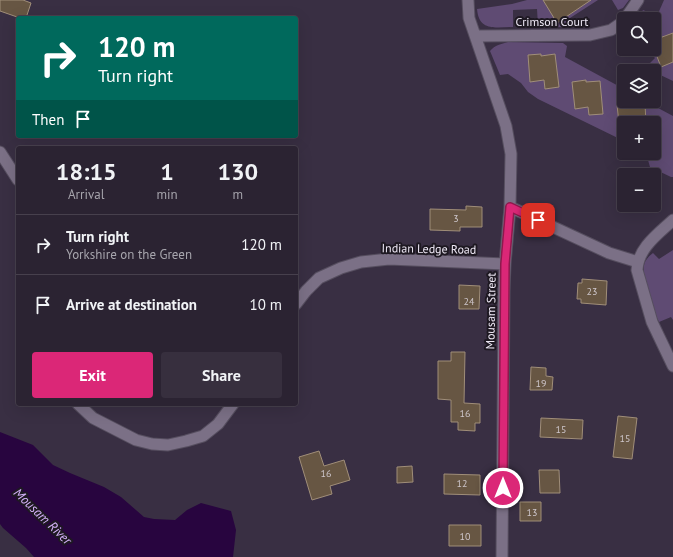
<!DOCTYPE html>
<html lang="en">
<head>
<meta charset="utf-8">
<style>
  :root { --surface:#2b2332; --page:#372f3e; --text:#f1f3f6; --muted:#a6a4ac; --line:#47404d; --accent:#db2777 }
  body { margin:0; font-family:"PT Sans",sans-serif; background:var(--page); color:var(--text); height:100vh; display:flex; flex-direction:column; font-size:15px; white-space:nowrap }
  * { box-sizing:border-box; margin:0 }
  p { font-size:13px; color:var(--muted) }
  .icon { flex:none; width:22px; height:22px; fill:none; stroke:currentColor; stroke-width:2; stroke-linecap:round; stroke-linejoin:round }
  .map { position:relative; flex:1; overflow:hidden }
  .side { position:absolute; left:16px; top:146px; width:282px; height:260px; display:flex; flex-direction:column; background:var(--surface); border-radius:4px; box-shadow:0 4px 16px #0002,0 0 0 1px var(--line) }
  .side>* { flex:none }
  .banner { position:absolute; left:16px; top:16px; width:282px; height:122px; border-radius:4px; box-shadow:0 4px 16px #0002,0 0 0 1px var(--line); background:#00695c; color:#fff; overflow:hidden }
  .fabs { position:absolute; left:617px; top:12px; display:grid; gap:8px }
  .fabs a { display:grid; place-items:center; width:44px; height:44px; border-radius:4px; background:var(--surface); box-shadow:0 4px 16px #0002,0 0 0 1px var(--line); font-size:20px }
  .pin { position:absolute; display:grid; place-items:center; width:34px; height:34px; color:#fff; margin:-17px; border-radius:8px; box-shadow:0 2px 6px #0006 }
  .me { position:absolute; width:44px; margin:-22px; rotate:0deg; stroke-linejoin:round; filter:drop-shadow(0 0 3px #0008) }
  .turn { display:flex; align-items:center; gap:14px; height:84px; padding:0 16px; font-size:18px }
  .turn .icon { width:52px; height:52px; stroke-width:2.5 }
  .turn b { display:block; font-size:28px; line-height:34px }
  .then { display:flex; align-items:center; height:38px; padding:0 16px; background:#0003; gap:8px; font-size:15px }
  .eta { display:flex; justify-content:space-evenly; align-items:center; height:68px; text-align:center }
  .eta b { font-size:24px; font-weight:800; line-height:28px }
  .primary-button { display:flex; gap:8px; margin-top:auto; padding:8px 16px }
  .primary-button a { flex:1; height:46px; border-radius:4px; background:var(--accent); color:#fff; font-size:16px; font-weight:800; line-height:46px; text-align:center }
  .primary-button a+a { background:var(--page); color:var(--text) }
  ul { padding:0; list-style:none }
  li { display:flex; align-items:center; gap:12px; height:60px; padding:0 16px; border-top:1px solid var(--line) }
  li div { flex:1 }
  li b { display:block; font-size:15px }
  li em { font-style:normal }
  .map>svg:first-child { display:block }
  .green { fill:#5f4b73 }
  .water { fill:#28053f }
  .building { fill:#675643; stroke:#a08e79 }
  .lines { fill:none; stroke-linecap:round; stroke-linejoin:round }
  .minor-casing { stroke:#564e5f; stroke-width:13 }
  .minor { stroke:#7b7086; stroke-width:11 }
  .route-casing { stroke:#8e194d; stroke-width:10 }
  .route { stroke:#db2777; stroke-width:7 }
  .labels { text-anchor:middle; stroke-width:4; stroke-linejoin:round; paint-order:stroke }
  .number-label { font-size:10px; fill:#cec6cb }
  .street-label { font-size:12px; fill:#f1ebf8; stroke:#1e1922 }
  .water-label { font-size:13px; font-style:italic; fill:#d5b2fa; stroke:#1e1922 }
</style>
</head>
<body>
<div class="map">
<svg width="673" height="557" viewBox="0 0 673 557">
  <rect width="100%" height="100%" fill="#392f43"/>
  <path class="green" d="M527,0h71l-28,18 3,7c-12,3 -23,2 -35,1l-1,-17 -24,1v17c-17,0 -34,5 -36,-18l35,-5z
    M612,0h17l-6,8 -5,2z
    M664,0h9v81l-19,-9v-1l-9,-3 10,-10 -8,-9h7v-30h-16l5,-9 14,6z
    M508,42l55,1 4,3 -2,11 59,32v12h21l28,15v61h-2l-21,-10 -4,-14h8v-30h-30v18l-86,-42 -10,-7 -7,-9 -13,-9 -8,1 -10,-24c5,-6 11,-7 18,-9z
    M673,250v70l-2,-3 -12,5c-6,-12 -17,-43 -15,-57 1,-5 5,-9 9,-12l6,6z"/>
  <path class="water" d="M0,432l33,13 20,20 17,8 34,14 17,10 23,20 10,2 21,1 12,-10 14,-7 30,8 5,19 -3,27h-199l-8,-9 -23,-20 -3,-4z"/>
  <path class="building" d="M0,0h23l8,3 -5,15h-6l-20,-7z
    M543,0h48l-34,23z
    M673,33v29l-12,5 -5,-13h2l-4,-14z
    M541,54v2l14,-2 4,33 -14,2 -1,-9 -14,2 -2,-27z
    M586,80v2l14,-1 3,33 -14,1 -1,-8 -13,2 -3,-27z
    M630,104v2l15,-2 1,19h-27l-2,-18z
    M466,206l16,1v20h-22v4l-30,-1v-21l36,1z
    M582,279l25,2 -1,24 -25,-2v-4h-4l1,-16h4z
    M459,285l21,1 -1,23h-20z
    M451,352h14l-1,51 16,1v19h-5v8l-17,-1v-8h-7v-22l-13,-1v-38h13z
    M531,367l15,1v8l7,1 -1,13h-22z
    M618,416l19,2 -5,41 -19,-2z
    M541,418l42,2 -1,19 -42,-2z
    M319,451l5,15 20,-6 6,20 -20,6 2,8 -20,6 -13,-43z
    M412,466l1,16 -16,1v-16z
    M539,470h20l1,23h-20z
    M444,474l36,1v20l-36,-1z
    M520,502h21v19h-21z
    M449,525h32v21h-32z"/>
  <g class="lines">
    <defs>
      <path id="minor" d="M468,0l1,18 37,108 5,28 -1,53 -5,57 -1,27 -2,266
        M625,19l13,-19
        M476,36l114,-1 21,-5 13,-9
        M0,152l18,28
        M510,207l99,46 29,9
        M673,220c-15,14 -35,28 -36,50l15,52 21,44
        M296,304l10,-13 13,-13 22,-10 20,-6 28,-3 116,5
        M78,404l15,14 43,22 16,4 16,1 18,-4 17,-5 15,-12 15,-20"/>
    </defs>
    <use href="#minor" class="minor-casing"/>
    <use href="#minor" class="minor"/>
  </g>
  <g class="lines">
    <defs>
      <path id="route" d="M503,488l2,-224 5,-57 28,13"/>
    </defs>
    <use href="#route" class="route-casing"/>
    <use href="#route" class="route"/>
  </g>
  <g class="labels">
    <g class="number-label">
      <text x="456" y="222">3</text>
      <text x="592" y="295">23</text>
      <text x="469" y="305">24</text>
      <text x="541" y="387">19</text>
      <text x="465" y="417">16</text>
      <text x="561" y="433">15</text>
      <text x="625" y="442">15</text>
      <text x="326" y="477">16</text>
      <text x="462" y="487">12</text>
      <text x="532" y="516">13</text>
      <text x="465" y="540">10</text>
    </g>
    <g class="street-label">
      <text x="552" y="26">Crimson Court</text>
      <text transform="translate(429 249) rotate(1)" y="4">Indian Ledge Road</text>
      <text transform="translate(491 311) rotate(-89)" y="4">Mousam Street</text>
    </g>
    <g class="water-label">
      <text transform="translate(43 516) rotate(44)" y="5">Mousam River</text>
    </g>
  </g>
</svg>
<div class="fabs">
<a><svg class="icon" aria-label="search" viewBox="0 0 24 24"><circle cx="10" cy="10" r="6"/><path d="M15 15l6 6"/></svg></a>
<a><svg class="icon" aria-label="layers" viewBox="0 0 24 24"><path d="M12 4l9 5-9 5-9-5zM3 14l9 5 9-5"/></svg></a>
<a>+</a>
<a>−</a>
</div>
<div class="pin" style="left:538px;top:220px;background:#d93025"><svg class="icon" aria-label="arrive" viewBox="0 0 24 24"><path d="M6 21V4h12l-3 4 3 4H6"/></svg></div>
<svg class="me" style="left:503px;top:488px" viewBox="-20 -20 40 40"><circle r="17" fill="#db2777" stroke="#fff" stroke-width="3"/><path d="M0-11L8 9 0 5-8 9z" fill="#fff"/></svg>
<div class="banner">
<div class="turn"><svg class="icon" aria-label="right" viewBox="0 0 24 24"><path d="M7 20v-9h11M14 6l5 5-5 5"/></svg><div><b>120 m</b>Turn right</div></div>
<div class="then">Then<svg class="icon" aria-label="arrive" viewBox="0 0 24 24"><path d="M6 21V4h12l-3 4 3 4H6"/></svg></div>
</div>
<section class="side">
<div class="eta">
<div><b>18:15</b><p>Arrival</p></div>
<div><b>1</b><p>min</p></div>
<div><b>130</b><p>m</p></div>
</div>
<ul>
<li><svg class="icon" aria-label="right" viewBox="0 0 24 24"><path d="M7 20v-9h11M14 6l5 5-5 5"/></svg><div><b>Turn right</b><p>Yorkshire on the Green</p></div><em>120 m</em></li>
<li><svg class="icon" aria-label="arrive" viewBox="0 0 24 24"><path d="M6 21V4h12l-3 4 3 4H6"/></svg><div><b>Arrive at destination</b></div><em>10 m</em></li>
</ul>
<div class="primary-button"><a>Exit</a><a>Share</a></div>
</section>
</div>
</body>
</html>
